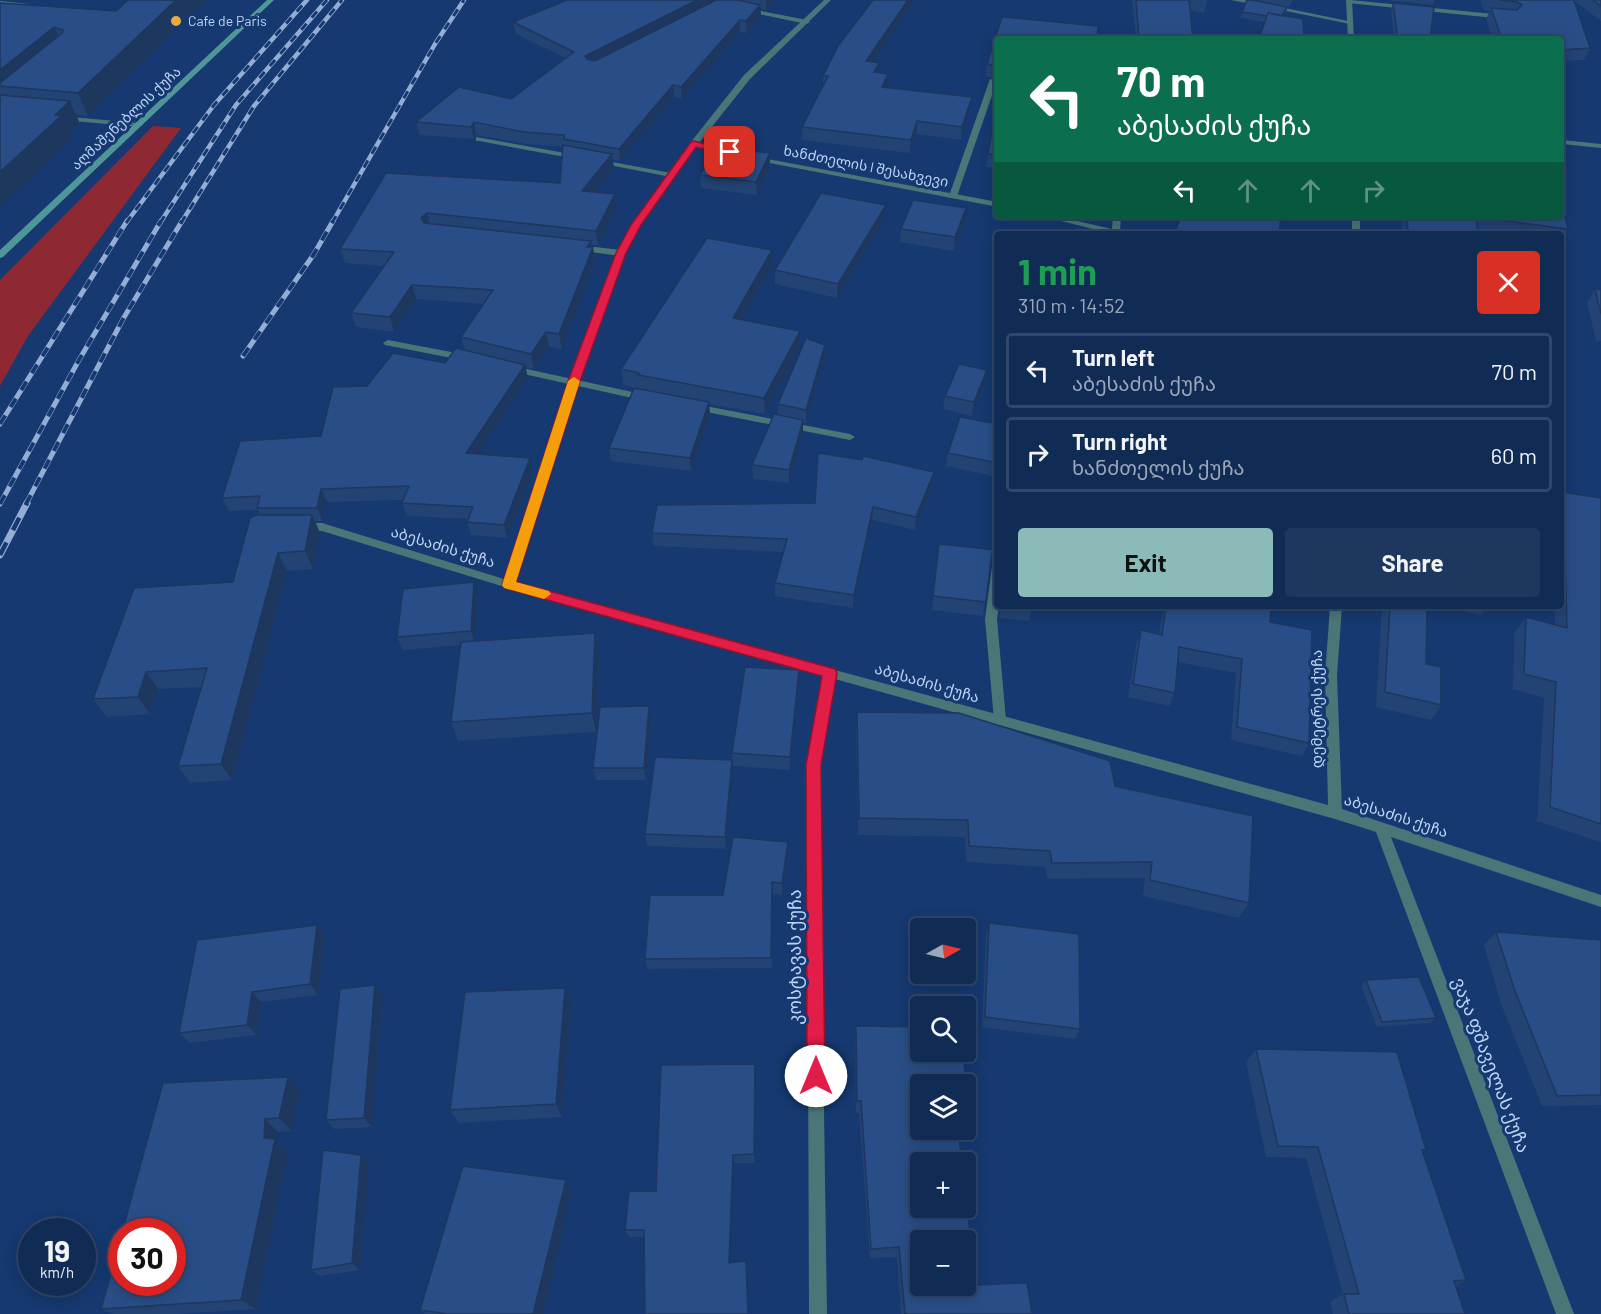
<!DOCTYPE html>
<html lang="en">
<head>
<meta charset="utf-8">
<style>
  :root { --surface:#102b54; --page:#1e375e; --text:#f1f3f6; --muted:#9ca7b8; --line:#30476b; --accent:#8bbbb9 }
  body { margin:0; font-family:Barlow,"Noto Sans Georgian",sans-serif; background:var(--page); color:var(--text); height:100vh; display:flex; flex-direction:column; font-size:22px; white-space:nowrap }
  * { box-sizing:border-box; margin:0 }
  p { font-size:20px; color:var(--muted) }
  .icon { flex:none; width:33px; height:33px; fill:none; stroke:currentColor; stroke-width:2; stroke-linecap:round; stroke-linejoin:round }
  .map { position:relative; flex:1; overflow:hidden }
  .panel { position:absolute; left:994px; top:231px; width:570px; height:378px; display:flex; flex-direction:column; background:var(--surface); border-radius:6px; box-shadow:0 3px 15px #0003,0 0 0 2px var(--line) }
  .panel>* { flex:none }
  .top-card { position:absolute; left:994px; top:36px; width:570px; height:183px; border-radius:6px; box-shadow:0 3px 15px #0003,0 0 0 2px var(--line); background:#0b6e4f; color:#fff; overflow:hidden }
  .needle { width:39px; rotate:82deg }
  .controls { position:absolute; left:910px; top:918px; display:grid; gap:12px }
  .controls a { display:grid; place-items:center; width:66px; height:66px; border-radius:6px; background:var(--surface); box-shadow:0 3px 15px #0003,0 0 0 2px var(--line); font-size:30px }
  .speed { position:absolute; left:18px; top:1218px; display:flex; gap:12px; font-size:30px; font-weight:700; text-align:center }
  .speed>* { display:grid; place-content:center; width:78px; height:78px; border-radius:50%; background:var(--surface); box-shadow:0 3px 15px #0003,0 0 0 2px var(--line); line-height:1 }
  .speed small { font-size:15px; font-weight:400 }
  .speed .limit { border:9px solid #d22; background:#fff; color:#111 }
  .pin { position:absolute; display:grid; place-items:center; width:51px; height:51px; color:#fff; margin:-26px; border-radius:12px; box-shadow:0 3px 9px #0006 }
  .me { position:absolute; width:66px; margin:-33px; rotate:0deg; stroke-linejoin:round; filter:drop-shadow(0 0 4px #0008) }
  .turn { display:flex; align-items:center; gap:21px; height:126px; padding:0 24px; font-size:27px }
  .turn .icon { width:78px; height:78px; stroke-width:2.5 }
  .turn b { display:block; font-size:42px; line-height:51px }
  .lanes { display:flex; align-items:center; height:57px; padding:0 24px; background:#0003; justify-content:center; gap:30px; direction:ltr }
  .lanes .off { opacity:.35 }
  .round { display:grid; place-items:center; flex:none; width:63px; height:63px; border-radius:6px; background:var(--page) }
  .headline { display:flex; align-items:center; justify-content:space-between; height:102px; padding:0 24px }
  h1 { font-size:36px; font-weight:700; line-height:45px; color:#1e9e55 }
  .action { display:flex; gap:12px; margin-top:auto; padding:12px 24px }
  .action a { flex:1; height:69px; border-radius:6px; background:var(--accent); color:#111; font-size:24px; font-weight:700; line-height:69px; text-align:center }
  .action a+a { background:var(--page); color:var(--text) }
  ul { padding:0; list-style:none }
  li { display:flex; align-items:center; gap:18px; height:75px; margin:0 12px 9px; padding:0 12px; border:3px solid var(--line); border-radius:6px }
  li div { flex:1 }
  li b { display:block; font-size:22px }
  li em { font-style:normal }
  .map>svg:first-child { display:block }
  .green { fill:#8e2934 }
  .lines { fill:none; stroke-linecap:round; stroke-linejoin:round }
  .lane { fill:#4b7677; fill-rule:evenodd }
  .street { fill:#4b7677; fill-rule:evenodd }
  .secondary { fill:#4f9699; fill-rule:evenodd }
  .rail-far2-casing { stroke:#94add4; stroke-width:4.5 }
  .rail-far1-casing { stroke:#94add4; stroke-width:5 }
  .rail-casing { stroke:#94add4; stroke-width:7 }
  .rail-far2 { stroke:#153970; stroke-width:3; stroke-dasharray:8; stroke-linecap:butt }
  .rail-far1 { stroke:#153970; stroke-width:4; stroke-dasharray:10; stroke-linecap:butt }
  .rail { stroke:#153970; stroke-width:4.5; stroke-dasharray:14; stroke-linecap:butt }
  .wall { fill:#234374 }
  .shaded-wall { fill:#1d375e }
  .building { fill:#294e87; stroke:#1d375e; stroke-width:1.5; fill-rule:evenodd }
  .route { fill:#e11d48; stroke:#92132f; stroke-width:1.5 }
  .slow { fill:#f59e0b }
  .poi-dot { fill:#e8ab37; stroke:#153970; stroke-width:2 }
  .labels { text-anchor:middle; stroke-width:6; stroke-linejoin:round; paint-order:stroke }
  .far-poi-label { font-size:14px; fill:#bed4f5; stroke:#153970; text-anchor:start }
  .far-street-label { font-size:14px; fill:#bed4f5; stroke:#153970 }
  .street-label { font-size:15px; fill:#bed4f5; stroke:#153970 }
  .near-street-label { font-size:18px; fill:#bed4f5; stroke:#153970 }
</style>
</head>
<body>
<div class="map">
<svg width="1601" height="1314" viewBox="0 0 1601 1314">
  <rect width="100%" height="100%" fill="#153970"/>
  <path class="green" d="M153,126l28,2 -153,208 -28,50v-106z"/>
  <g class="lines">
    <path class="lane" d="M1231,0h14l108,22 -3,2z
      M1350,0l154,15 3,2 -3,2 -156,-16 -1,-1z
      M0,1l29,3 3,2 -3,2 -29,-3z
      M746,8l61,12 3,2 -3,2 -63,-13v-2z
      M990,79l7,2 -40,115 -7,2 -1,-2z
      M60,116l79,7 4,2 -4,2 -76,-7h-3z
      M476,137l100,18 4,2 -4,2 -97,-18h-3z
      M596,159l75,14 4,2 -4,2 -72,-14h-3z
      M578,245l43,5 4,3 -4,3 -46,-6 -1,-2z
      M388,340l79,15 5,3 -5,3 -82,-16 -2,-2z
      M513,366l133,29 5,3 -5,3 -136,-30 -2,-2z
      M695,404l155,30 5,3 -5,3 -159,-31 -1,-2z
      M998,563l1,43 -2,13 9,101 -2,4h-8l-2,-4 -9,-101 7,-52z"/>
    <path class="street" d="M824,0h7l-81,79 -51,64 36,8v4l-39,-8 -56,78 -15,28 -47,131 -64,198 814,223 -3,-129 5,-70h12l-5,70 5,133 259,86v12l-210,-70 183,477h-18l-180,-482 -41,-13 -500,-140 -16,86 8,549h-18l-2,-549 16,-89 -315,-88 -186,-57h-19l-5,-4 5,-4h19l182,56 64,-195 49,-131 15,-28 59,-83 53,-67z
      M1346,0h6l2,39h-6z
      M1562,140l39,4v4l-39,-4z
      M751,156l247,46v5l-244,-47 -4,-2z
      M1041,216h15l56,13 1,-13h8l-1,15 8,3h-15z
      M1352,216h8v18h-8z"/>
    <path class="secondary" d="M267,0h7l-271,257 -3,1v-8z"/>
    <defs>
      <path id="rail-far2" d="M126,223l88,-118 93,-105
        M160,223l76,-118 91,-105
        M181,223l73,-117 88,-106
        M332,223l103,-179 29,-44"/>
      <path id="rail-far1" d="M243,356l71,-102 19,-33
        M0,424l127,-203
        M0,504l79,-144 82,-139
        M26,504l97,-185 59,-98"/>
      <path id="rail" d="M0,555l27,-52"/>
    </defs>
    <use href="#rail-far2" class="rail-far2-casing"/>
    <use href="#rail-far1" class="rail-far1-casing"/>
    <use href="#rail" class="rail-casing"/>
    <use href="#rail-far2" class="rail-far2"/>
    <use href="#rail-far1" class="rail-far1"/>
    <use href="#rail" class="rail"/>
  </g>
  <path class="wall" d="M567,0h208l-9,10 -6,-2 1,8 -14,17 -7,-1 -58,67 -8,-2 -54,64 -7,-1 1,9 -19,23 20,2 2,14 -19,37h-7l1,2h1l2,15 -33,87 -13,-2 -15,22 -9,-2 3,11 -50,76 55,17 -26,67 -36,-3 -4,-13 1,-3 -61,-3 -5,-13 1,-3 -76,2 -4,19h-8l5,12 -7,36 -26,2 -55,209 -42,3 -12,-17 24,-79 -44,2 -8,25 -43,3 -14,-18 140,-117 27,-67 -2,-5 -29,1 -7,-13 99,-62 46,-50 78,-23 20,-13 -4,-13 23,-33 -68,-5 -22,33 -38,-5 -5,-14 33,-47 -39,-3 -5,-14 46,-76 174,10 3,-36 -36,-3 -51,-9 -2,4 -55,-4 -3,-13 95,-23 54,-41 -49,-24 -3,-12z
    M915,0l-42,62 6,1 -1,9 10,2 -1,13 83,23 -9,30 -45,-6 -6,19 -108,-13v-13l21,-41v-10z
    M1132,0h75v1l-3,12 -14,-3 3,29h-57z
    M1256,0h37l-4,7z
    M1385,0h50l-2,5z
    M1480,0h121v21l-27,-20 16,47 -6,12 -22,1v-22h-69l-7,-20 4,-8 -6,-1z
    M0,3l116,8 -28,105 -12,-1 4,9 -9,9 2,5 -73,70z
    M1393,3l37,36h-36l-3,-30z
    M1287,7l-1,6 -21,9 -25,-4 2,-6z
    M998,39v39l-12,-1 1,-13z
    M998,127v41l-12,-1 2,-13z
    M770,153v14l-13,28 -56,-7 -1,-13z
    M1061,216h33l-2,6z
    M1164,216h117l-101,3z
    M1401,216h161l6,13 -6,12v-7h-59l-25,-3v3h-76z
    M886,218l-49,80 -62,-14v-14z
    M965,221l-11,30 -54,-9 1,-13z
    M773,266l-31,53 58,28 -35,67 -56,-10 1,12 -19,55 -80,-10 -2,-13 30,-59 -16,-4 -2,-16z
    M1595,289l6,1v51h-5l-9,-38z
    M825,345v13l-19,65h-3v10l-14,50 -36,-4 -1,-14 26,-50v-11z
    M987,370l-2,13 -13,33 -29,-7 2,-13z
    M998,424v53l-52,-11 2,-13z
    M934,472l-2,14 -17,44 -43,-10 -19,88 -78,-12v-13l8,-31 -129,-6 -2,-13 163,-30z
    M1562,492l39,6v344l-64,-21 7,-123 -31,-9 1,-56 12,-16 29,8 -1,-19h8z
    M939,544l57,6 -3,13 -3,3 -7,50 -51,-6z
    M478,596l-3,45 120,-8 4,20 -3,79 -138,9 -7,-19 10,-77 -58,5 -6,-13z
    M1000,606h32l-3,15 -29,-3z
    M1164,606h107l-1,16 39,121 -7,13 -71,-16 5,-67 -58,-11 -3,31 -6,13 -41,-9 8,-53 5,-14 18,4z
    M1382,606h45l-1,58 15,41 -10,15 -55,-13z
    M1443,606h44l-6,9z
    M799,683l-9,87 -57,-4 -1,-13z
    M649,706l2,13 -5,61h-50l-3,-12z
    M857,712l258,74 134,117 -10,15 -96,-22 2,-18 -98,1 -2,-12 -79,-5 -1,-25 -107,-2 -2,-106z
    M733,772l-7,77 -79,-3 -2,-12z
    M788,854l-6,41 -10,-1v74l-125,1 -2,-10 78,-64z
    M989,923l91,106 -5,10 -93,-12 4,-93z
    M1496,932l105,8v165l-59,1 -41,-102 -17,-59z
    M325,936l-7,59 -57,7 -4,33 -67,8 -11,-10z
    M1366,980l70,38 -6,5 -53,4 -16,-41z
    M382,995l-10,132 -38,2 -8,-9z
    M571,1003l-9,114 -103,6 -9,-13z
    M856,1026l65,58 55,201 56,29h-131l-4,-57 -27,1 -11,-145h-3l-1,-73z
    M1256,1049l170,101 -3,2 43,128 -10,6 9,28h-132l-3,-12 13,-8 -37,-136 -40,-1 -20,-95z
    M755,1064v99h-21l-4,99 17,6 -103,-31h-15l-4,-7z
    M301,1090l-9,41 -14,1v10l10,10 -32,157 -81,5h-62l-12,-5 21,-77z
    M361,1155l8,8 -9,107 -40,6 -9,-6z
    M572,1192l-29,122h-118l-5,-4z"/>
  <path class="shaded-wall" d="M176,0h31l-119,116 -10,-23z
    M697,0h24l-134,68 -2,-12z
    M766,0h9l-9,10z
    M908,0h7l-50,74 1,-13z
    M760,5l1,11 -14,17 -1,-12z
    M740,20v12l-58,67 -1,-12z
    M54,27l11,22 -65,37v-16z
    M879,63l-1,12 -4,-3z
    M888,74v12l-7,13 1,-12z
    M673,85l1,12 -54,64 -1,-12z
    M972,97l-2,13 -9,30 1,-13z
    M70,101l10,23 -9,9 2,5 -73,70v-36l55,-57z
    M917,121l-1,13 -6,19 1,-13z
    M474,122l2,13 -2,4 -3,-12z
    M770,153v14l-13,28 -1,-13z
    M612,154l2,15 -30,36 -2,-14z
    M615,194l2,14 -19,37 -2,-14z
    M886,205v13l-49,80 1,-14z
    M966,208l-1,13 -11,30 1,-14z
    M427,213l4,15 -6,4 -4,-14z
    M591,241l1,9 1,-3 2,15 -33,87 -3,-15 28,-87z
    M772,250l1,16 -39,68 -1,-16z
    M412,285l4,14 -22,33 -4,-15z
    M800,331v16l-35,67 -1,-16z
    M546,332l3,15 -15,22 -3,-15z
    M825,345v13l-19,65v-13z
    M525,365l3,13 -58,88 -4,-13z
    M987,370l-2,13 -13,33 2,-14z
    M709,402l1,14 -19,55 -1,-13z
    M803,420v13l-14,50v-13z
    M530,458l3,13 -26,67 -3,-13z
    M934,472l-2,14 -17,44 1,-13z
    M321,489l6,13 -4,19 -6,-13z
    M873,507l-1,13 -19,88 1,-13z
    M312,515l8,18 -7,36 -8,-18z
    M996,550l-3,13 -3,4 2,-14z
    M278,553l9,18 -55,209 -11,-16z
    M474,582l4,14 -3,48 -4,-13z
    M595,633l4,20 -3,79 -4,-19z
    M799,670v13l-9,87v-13z
    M146,672l12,17 -8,25 -12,-17z
    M649,706l2,13 -5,61 -2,-12z
    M732,760l1,12 -7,77 -1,-12z
    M788,842v12l-6,41v-12z
    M317,925l8,11 -7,59 -8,-11z
    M375,985l7,10 -10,132 -8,-9z
    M565,988l6,15 -9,114 -6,-13z
    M252,992l9,10 -4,33 -10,-10z
    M755,1064v99l-1,-9z
    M288,1077l13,13 -9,41 -13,-13z
    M265,1119l13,13v10l10,10 -32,157 -15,-9 23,-162z
    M361,1155l8,8 -9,107 -8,-7z
    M733,1155l1,8 -4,106 -1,-6z
    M566,1180l6,12 -29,122h-10z"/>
  <path class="building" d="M128,0h48l-98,93 -78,-7v-3l62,-50 1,-3 -9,-3 -54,43v-67l116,8z
    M567,0h130l-112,56 2,3 8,2 121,-61h22l22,5 -14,16 -6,-1 -59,67 -8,-2 -54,64 -55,-10v-4l-40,-3 -50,-10 -3,5 -55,-5 43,-35 52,12 63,-47 -61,-30z
    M873,0h35l-42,61 13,2 -5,9 14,2 -6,13 90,10 -10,30 -45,-6 -6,19 -109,-13 26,-51h-5l15,-30z
    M1136,0h53l4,39h-54z
    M1247,0h5l35,7 -5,9 -14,-3 -1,3 -25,-4z
    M1499,0h75l16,48 -28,2v-11h-60l-11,-31 26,2 5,-5 -5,-3z
    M1593,0h8v6z
    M1393,3l41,4 -4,32h-35l2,-8z
    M1268,13l35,6 1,20h-45z
    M1002,17l96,9 -1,13h-99v27l-11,-2z
    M0,95l70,6 -15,14h7l-62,57z
    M993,126l5,1v28l-10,-1z
    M563,145l49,9 -30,37 33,3 -19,37 -169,-18 -6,5 3,5 167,18 -4,6h6l-34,87 -13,-2 -15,22 -70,-17 32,-47 -81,-5 -22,32 -39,-4 43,-61 -54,-3 46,-76 174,10z
    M717,147l53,6 -14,29 -56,-7z
    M821,193l65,12 -48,79 -63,-14z
    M913,200l53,8 -11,29 -54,-8z
    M1562,206l6,23 -92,-12 2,17h-70l-1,-18h155z
    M1181,216h100l-2,18h-105z
    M707,238l65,12 -39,68 67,13 -36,67 -126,-23 1,-2 -18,-4z
    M1595,289l6,1v24z
    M806,338l19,7 -19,65 -28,-6z
    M456,348l69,17 -59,88 64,5 -26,67 -37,-3 6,-15 -71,-4 7,-17 -88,3 -4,19h-60l3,-12 -38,2 18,-57 81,-5 12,-49 34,-1 26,-33 52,10z
    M959,364l28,6 -13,32 -29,-6z
    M634,388l75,14 -19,56 -81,-10z
    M774,414l29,6 -14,50 -37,-5z
    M960,417l38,7v39l-50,-10z
    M818,453l44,7 1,-4 71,16 -18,45 -43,-10 -19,88 -79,-12 12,-44 -135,-6 5,-28 158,-2z
    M1562,492l39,6v326l-51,-17 6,-125 -32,-8 2,-57 41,11 -2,-76 -3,-1z
    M257,515h55l-7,36 -27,2 -57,211 -43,2 29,-98 -61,4 -8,25 -45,2 41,-111 99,-6 17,-64z
    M939,544l57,6 -4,3 -6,49 -53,-6z
    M474,582l-3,49 -74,6 6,-48z
    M1166,606h105l-1,16 42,8 -3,113 -72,-16 5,-68 -63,-12 -4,46 -42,-9 8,-54 21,5z
    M1390,606h37l-1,58 15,3v38l-56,-13z
    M595,633l-3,80 -141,9 10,-80z
    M745,667l54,3 -9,87 -58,-4z
    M649,706l-5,62h-51l7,-61z
    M857,712l102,1 151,48 5,25 138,30 -4,87 -99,-23 2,-18 -100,1 -2,-12 -81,-5 -1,-26 -109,-2z
    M655,757l77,3 -7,77 -80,-3z
    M733,837l55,5 -6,41 -10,-1 -1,76 -126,1 5,-64h73z
    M989,923l90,11 1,95 -95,-12z
    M317,925l-7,59 -58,8 -5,33 -68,8 18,-93z
    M1496,932l105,8v155l-44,1 -42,-105z
    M1419,977l17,41 -54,4 -16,-42z
    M375,985l-11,133 -38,2 14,-131z
    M565,988l-9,116 -106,6 15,-118z
    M856,1026l65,1v25h42l3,32h-45v46h37l4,32h-41v46h45v-9l10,86 51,-2 5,31h-127l-6,-67 -28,2 -10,-148h-4zM921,1240h45v46h-45z
    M1256,1049l141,3 29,98h-4l44,130 -12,1 11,33h-116l-5,-20h15l-41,-147 -40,-1z
    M755,1064l-1,90 -21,1 -4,108 17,-2 2,53h-103l-1,-84h-19l4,-39h27l5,-126z
    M288,1077l-9,41 -14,1 -1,19 11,1 -34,161 -140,9 21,-74v47h50v-50h-50l41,-149z
    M323,1150l38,5 -9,108 -41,7z
    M463,1166l103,14 -33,134h-85l-28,-4z"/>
  <path class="route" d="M694,141l40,11 -4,3 -34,-8 -55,78 -15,28 -47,131 -63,198 319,87 2,4 -16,92 4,311 -3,6 -6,2 -6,-2 -3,-6 -1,-311 16,-89 -314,-87 -6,-4 65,-201 49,-131 15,-28 60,-83z"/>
  <path class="slow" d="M574,377l6,4 -64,201 33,9 2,3 -7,5 -40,-11 -2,-3 66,-204z"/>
  <circle class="poi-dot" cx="176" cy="21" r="6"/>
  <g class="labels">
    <g class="far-poi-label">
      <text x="188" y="26">Cafe de Paris</text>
    </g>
    <g class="far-street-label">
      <text transform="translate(126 118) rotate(-43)" y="5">აღმაშენებლის ქუჩა</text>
      <text transform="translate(866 166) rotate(11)" y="5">ხანძთელის I შესახვევი</text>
    </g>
    <g class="street-label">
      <text transform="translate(443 547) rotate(17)" y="5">აბესაძის ქუჩა</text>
      <text transform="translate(927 683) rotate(16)" y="5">აბესაძის ქუჩა</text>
      <text transform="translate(1317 709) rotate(-90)" y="5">დემეტრეს ქუჩა</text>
      <text transform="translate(1396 816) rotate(18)" y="5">აბესაძის ქუჩა</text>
    </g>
    <g class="near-street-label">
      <text transform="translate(795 957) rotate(-90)" y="6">კოსტავას ქუჩა</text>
      <text transform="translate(1491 1065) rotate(69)" y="6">ვაჯა ფშაველას ქუჩა</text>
    </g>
  </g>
</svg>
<div class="controls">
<a><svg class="needle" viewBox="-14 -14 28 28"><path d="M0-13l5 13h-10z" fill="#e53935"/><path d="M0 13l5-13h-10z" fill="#9ca7b8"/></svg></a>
<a><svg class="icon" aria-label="search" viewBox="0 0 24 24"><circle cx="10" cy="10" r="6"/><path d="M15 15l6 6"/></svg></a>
<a><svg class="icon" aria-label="layers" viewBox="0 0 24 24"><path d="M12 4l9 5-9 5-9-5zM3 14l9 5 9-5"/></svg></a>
<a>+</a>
<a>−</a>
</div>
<div class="speed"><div>19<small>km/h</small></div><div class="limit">30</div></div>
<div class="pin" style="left:730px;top:152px;background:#d93025"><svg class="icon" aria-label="arrive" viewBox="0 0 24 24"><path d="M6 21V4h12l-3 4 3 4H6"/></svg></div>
<svg class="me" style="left:816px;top:1076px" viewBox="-20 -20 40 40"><circle r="19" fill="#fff"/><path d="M0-13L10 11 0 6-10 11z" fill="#e11d48"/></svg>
<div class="top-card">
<div class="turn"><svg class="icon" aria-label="left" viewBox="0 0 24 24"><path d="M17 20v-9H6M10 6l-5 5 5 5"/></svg><div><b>70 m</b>აბესაძის ქუჩა</div></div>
<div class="lanes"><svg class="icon" aria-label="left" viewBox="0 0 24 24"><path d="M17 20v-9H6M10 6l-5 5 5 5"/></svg><svg class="icon off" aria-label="ahead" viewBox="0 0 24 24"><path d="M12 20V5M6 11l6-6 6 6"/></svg><svg class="icon off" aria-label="ahead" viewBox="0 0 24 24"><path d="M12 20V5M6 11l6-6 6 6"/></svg><svg class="icon off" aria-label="right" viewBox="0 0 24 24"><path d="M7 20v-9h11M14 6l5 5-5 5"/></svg></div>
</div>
<section class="panel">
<div class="headline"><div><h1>1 min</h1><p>310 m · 14:52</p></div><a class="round" style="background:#d93025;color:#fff"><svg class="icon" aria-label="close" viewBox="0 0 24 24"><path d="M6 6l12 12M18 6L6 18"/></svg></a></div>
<ul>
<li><svg class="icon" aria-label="left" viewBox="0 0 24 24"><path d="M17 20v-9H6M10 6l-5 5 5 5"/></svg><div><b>Turn left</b><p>აბესაძის ქუჩა</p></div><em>70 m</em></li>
<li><svg class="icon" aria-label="right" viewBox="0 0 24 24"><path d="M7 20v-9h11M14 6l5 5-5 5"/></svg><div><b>Turn right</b><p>ხანძთელის ქუჩა</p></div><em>60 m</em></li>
</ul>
<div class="action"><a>Exit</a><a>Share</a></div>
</section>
</div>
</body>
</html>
